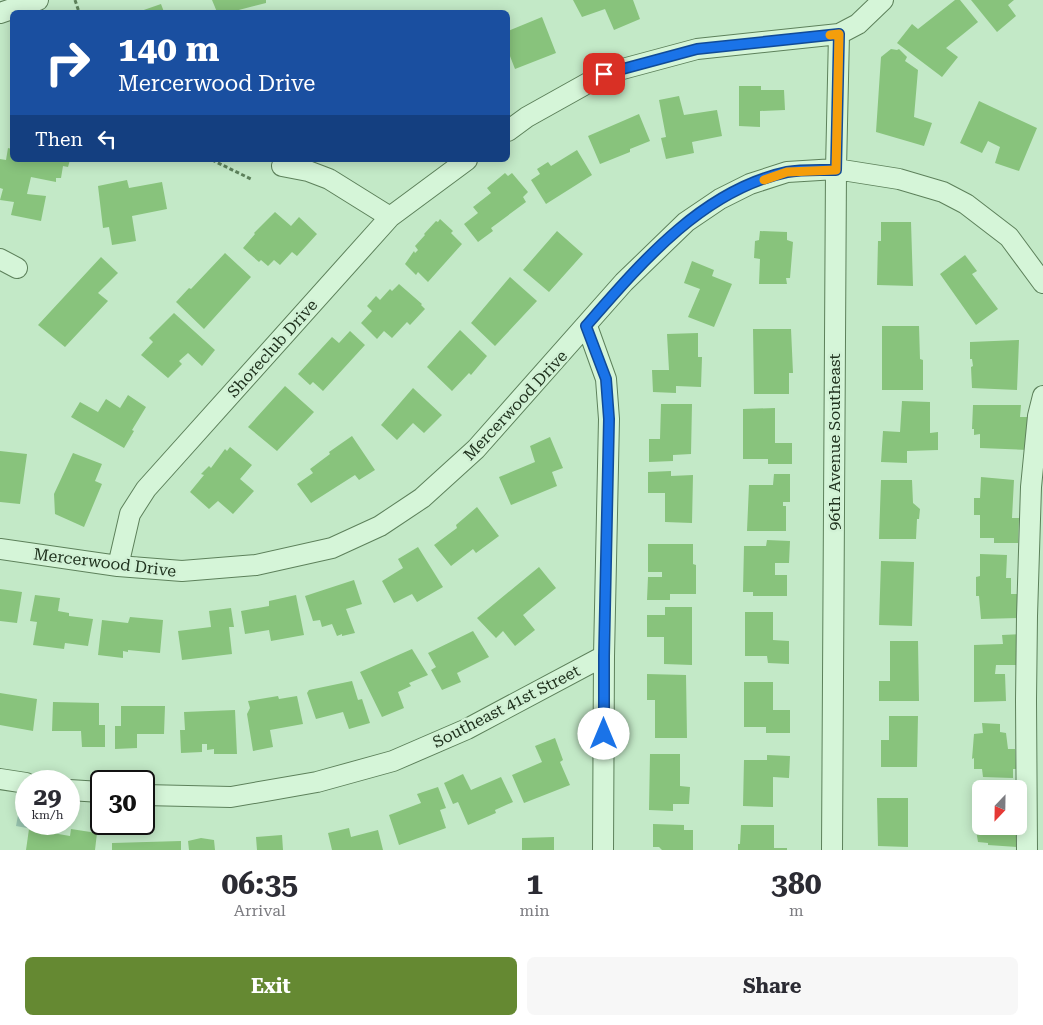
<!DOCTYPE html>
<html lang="en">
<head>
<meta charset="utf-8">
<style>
  :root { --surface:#fff; --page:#f7f7f7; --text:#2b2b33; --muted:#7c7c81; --accent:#658932 }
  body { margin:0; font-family:"Roboto Serif",serif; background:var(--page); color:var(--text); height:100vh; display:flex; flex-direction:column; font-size:19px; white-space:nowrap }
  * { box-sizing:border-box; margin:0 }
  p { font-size:16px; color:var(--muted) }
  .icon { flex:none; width:28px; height:28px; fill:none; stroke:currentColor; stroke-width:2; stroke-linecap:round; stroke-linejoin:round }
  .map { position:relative; height:850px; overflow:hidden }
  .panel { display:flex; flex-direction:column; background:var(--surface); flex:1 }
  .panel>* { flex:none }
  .guide { position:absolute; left:10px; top:10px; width:500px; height:152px; border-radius:8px; box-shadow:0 2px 12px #0003; background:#1a4fa0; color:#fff; overflow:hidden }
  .needle { width:32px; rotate:202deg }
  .controls { position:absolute; left:972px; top:780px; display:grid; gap:10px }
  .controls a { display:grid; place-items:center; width:55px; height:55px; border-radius:8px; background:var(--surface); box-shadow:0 2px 12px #0003; font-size:25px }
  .speed { position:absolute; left:15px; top:770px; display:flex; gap:10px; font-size:25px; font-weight:700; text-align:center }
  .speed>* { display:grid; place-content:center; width:65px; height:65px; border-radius:50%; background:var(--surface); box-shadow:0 2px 12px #0003; line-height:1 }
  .speed small { font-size:12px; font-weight:400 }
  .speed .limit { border:2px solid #111; border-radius:8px; background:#fff; color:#111 }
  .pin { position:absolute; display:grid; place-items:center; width:42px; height:42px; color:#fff; margin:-21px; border-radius:10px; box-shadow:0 2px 8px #0006 }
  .me { position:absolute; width:55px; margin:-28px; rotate:0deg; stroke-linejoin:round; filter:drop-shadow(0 0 4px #0008) }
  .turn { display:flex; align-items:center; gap:18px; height:105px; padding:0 25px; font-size:22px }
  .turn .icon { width:65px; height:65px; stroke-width:2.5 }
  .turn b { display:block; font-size:35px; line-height:42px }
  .then { display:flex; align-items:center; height:48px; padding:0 25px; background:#0003; gap:10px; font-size:19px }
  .eta { display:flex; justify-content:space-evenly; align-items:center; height:85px; text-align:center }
  .eta b { font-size:30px; font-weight:700; line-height:35px }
  .primary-button { display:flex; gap:10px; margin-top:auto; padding:10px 25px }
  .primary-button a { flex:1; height:58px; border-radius:8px; background:var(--accent); color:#fff; font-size:20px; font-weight:700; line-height:58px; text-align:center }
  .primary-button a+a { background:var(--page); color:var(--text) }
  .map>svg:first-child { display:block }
  .green { fill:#98c5b0 }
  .building { fill:#88c37c }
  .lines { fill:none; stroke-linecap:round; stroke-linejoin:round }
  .minor-casing { stroke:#5d815b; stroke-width:22 }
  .path { stroke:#5d815b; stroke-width:3; stroke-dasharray:4 2.5; stroke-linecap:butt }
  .minor { stroke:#d5f5d8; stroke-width:20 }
  .route-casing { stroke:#114b97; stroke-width:12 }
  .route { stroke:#1a73e8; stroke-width:9 }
  .slow { stroke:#f59e0b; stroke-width:9 }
  .labels { text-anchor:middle; stroke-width:5; stroke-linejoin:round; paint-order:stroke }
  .street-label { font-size:16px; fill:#20321e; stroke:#d1f1d5 }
</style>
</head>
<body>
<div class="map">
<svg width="1043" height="850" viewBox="0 0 1043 850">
  <rect width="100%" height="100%" fill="#c3e9c7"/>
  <path class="green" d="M19,810l7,1v13h24l-1,8 -33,-6z"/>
  <path class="building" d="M212,0h54v3l-35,9h-14z
    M573,0h60l7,19 -26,11 -9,-21 -23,8z
    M955,0h5l18,22 -32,26 12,9 -16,20 -45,-34 15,-19 6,5z
    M971,0h43l-6,5 8,11 -19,16z
    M161,4l3,8h-26z
    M542,17l14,36 -41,16 -7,-18v-20z
    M891,49l6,1 2,-1 8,8 -2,4 13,9 -4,47 18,6 -8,23 -48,-14 5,-75z
    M739,86h22v4h23l1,20 -25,1v16l-21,-1z
    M679,96l5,19 33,-5 5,26 -30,6 2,11 -28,6 -5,-21 5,-1 -7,-37z
    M979,101l58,27 -18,43 -24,-8 5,-16 -12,-6 -6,12 -22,-10z
    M639,114l11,27 -20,8v3l-30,12 -12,-28z
    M8,148l4,1v11h58l-2,7 -5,-1 -2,12h-5v4l-25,-5 -4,17 19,2 -5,25 -30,-6 3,-13 -14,-2 3,-11 -3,-1v-29l6,1z
    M577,150l15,25 -46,29 -15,-24 9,-6 -3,-5 11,-7 3,4z
    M505,173l3,3 4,-3 16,19 -5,5 3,5 -35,26 2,3 -15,11 -14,-18 14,-11 -5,-6 18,-14 -4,-5z
    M127,180l2,8 33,-6 5,27 -35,7 4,25 -24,4 -3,-18 -6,1 -5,-42z
    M275,212l16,14 8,-9 18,17 -20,22 -5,-4 -12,13 -6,-5 -6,6 -7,-6 -2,2 -16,-14 12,-14 -1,-1z
    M440,219l13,12 -2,2 11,11 -34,38 -10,-10 -2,3 -11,-11 9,-13 1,2 3,-3 -3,-4 10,-11 -1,-1 12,-13 2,1z
    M881,222h30l2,64 -36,-1 1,-44h3z
    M557,231l26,23 -34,38 -26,-22z
    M760,231l27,1v8l6,2 -3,36h-4l1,6h-28l1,-25 -6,-1 1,-17 4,-1z
    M225,253l26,24 -47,52 -28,-27 13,-14 2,1z
    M965,255l12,16 -5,3 26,35 -22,16 -36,-51z
    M101,257l17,16 -20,20 10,8 -43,46 -27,-22z
    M692,261l22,9 -2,6 20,8 -18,43 -26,-10 12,-28 -16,-6z
    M510,277l27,24 -42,45 -24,-23z
    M399,284l23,20 -1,1 4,4 -15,16 -3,-3 -15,16 -8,-7 -7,8 -16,-16 11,-12 -5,-5 9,-10 4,4 10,-11 2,2z
    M174,313l41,37 -13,16 -14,-13 -9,8 3,3 -14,14 -27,-23 12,-13 -4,-4z
    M882,326h37l1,33 3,1v30h-41z
    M753,329h38l2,44h-4v21h-35z
    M460,330l27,26 -16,19 -2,-2 -17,18 -25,-24z
    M350,331l15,14 -42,46 -10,-9 -3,3 -12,-11 34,-37 7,6z
    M698,333v24h4l-1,30 -25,-1v7l-23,-1 -1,-22h17l-2,-36z
    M1019,340l-2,50 -45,-2 -1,-21 2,-1 -1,-7h-2v-17z
    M285,386l29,26 -37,39 -29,-24z
    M413,388l29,27 -18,18 -11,-10 -16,17 -16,-15z
    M128,395l18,12 -14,23 2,1 -10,17 -53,-31 9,-15 18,10 8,-13 14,9z
    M902,401l28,1v31l8,-1v18l-31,1v12l-26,-1 2,-31 17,1z
    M661,404h31l-1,50 -18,1v6l-24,1v-23h11z
    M973,405h48l-1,12h9l-1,33 -48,-2v-14l-6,1v-6h-2z
    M775,408v35h17v21h-24v-5h-25v-50z
    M352,436l23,34 -16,10 -4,-5 -44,28 -14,-19 16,-11 -3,-4 20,-15 -1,-2z
    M550,437l13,31 -11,4 5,14 -46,19 -12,-28 36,-15 -5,-16z
    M230,447l22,18 -12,14 14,12 -21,23 -15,-13 -9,8 -19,-17 14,-17 -3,-1 8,-8 2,2 14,-19 2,2z
    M0,451l27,3 -7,50 -20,-2z
    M73,453l29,11 -7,17 7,3 -18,43 -29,-13 -1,-20z
    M671,471v5l22,-1 -1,48 -27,-1v-29h-17v-21z
    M774,474h16v28h-7v4h3v25h-39l2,-46h24z
    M981,477l33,3 -2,38h7l-1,25h-24v-5h-14v-23h-6v-17h6z
    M881,480h31l1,23 7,6 -1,10h-2l-1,20h-37z
    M477,507l22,29 -23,17 -3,-4 -22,17 -17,-21 23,-17 -1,-3z
    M767,540l23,1 -1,22h-14v12h12v21h-34v-4h-10l1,-46h22z
    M648,544h45v20l3,1v29h-26v6h-23l1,-23h14v-5h-14z
    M418,547l25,40 -26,15 -5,-8 -18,9 -12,-22 21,-13 -5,-9z
    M980,554l27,1 -1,23h5v16h10v24l-40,1 -2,-23h-3v-19l4,-1z
    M881,561l33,1 -2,64 -33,-1z
    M539,567l17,21 -33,27 12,15 -20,16 -12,-15 -7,7 -19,-20z
    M354,580l8,24 -16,5 9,24 -13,3v-2l-5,2 -5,-12 -10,3 -2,-7 -7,1 -8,-25z
    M0,589l22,3 -5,31 -17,-2z
    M35,595l25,3 -2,13 11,2v3l24,3 -5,27 -23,-3 -1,6 -31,-4 4,-23 -7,-1z
    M296,595l8,40 -33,6 -2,-11 -24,4 -4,-23 28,-5v-5z
    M665,607h27v58l-28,-1v-27h-17v-22h18z
    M231,608l3,19h-5l3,27 -50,6 -4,-29 33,-4 -2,-16z
    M745,612h28v28l16,1v23l-21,-1 -1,-7h-22z
    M130,617l33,3 -3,33 -32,-3v2l-5,-1v7l-25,-3 4,-35 26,3z
    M473,631l16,26 -32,16 4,9 -19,8 -11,-20 5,-3 -8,-14z
    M1023,634v31h-27l-1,9h10l1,27 -32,1v-57l29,-1 -1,-9z
    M890,641h28l1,60h-40v-20h11z
    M412,649l16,26 -19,8 2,3 -13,6 6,16 -22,9 -22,-45z
    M647,674l39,1 1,63h-32v-38h-8z
    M352,681l6,19 4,-1 8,24 -21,6 -6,-17 -27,7 -9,-26 2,-3z
    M744,682h29v28h17v23h-24v-6h-22z
    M0,693l37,6 -4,32 -33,-6z
    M278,696l1,3 18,-3 6,28 -33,6 3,17 -20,4 -6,-37 3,-6 -2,-7z
    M53,702l46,1v22h6v22h-23l-1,-16h-29z
    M121,706h44l-1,28h-27v14l-22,1v-23h6z
    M235,710l2,44h-23v-5l-7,1v-6h-5v8l-21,1 -1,-23h5l-1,-18z
    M889,716h29l-1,51h-36v-27h8z
    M982,723l18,1v8l6,1 2,16h7l1,20h-3v9l-30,-1 -1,-8h-8v-11l-2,1 2,-25 9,-1z
    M555,738l8,22 -3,2 10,23 -46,18 -12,-28 30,-13 -7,-16z
    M650,754h30v32l10,1 -1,17h-16v7l-24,-1z
    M767,755l23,1 -1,22 -16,-1v30l-30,-1 1,-46h23z
    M463,774l8,16 30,-13 12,25 -18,8 1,3 -28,12 -10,-23 -5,2 -9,-21z
    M438,787l8,21 -6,2 6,18 -47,17 -10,-30 32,-12 -4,-9z
    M877,798h31v49l-30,-1z
    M977,799h4v27h38l-2,21 -29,-2v-2l-10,-1 -2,-12z
    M653,824l31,1v5h9v20h-31l-3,-3h-6z
    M741,825h33v23h13v2h-49v-6h2z
    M349,828l2,9 27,-7 5,20h-51l-4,-17z
    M29,829l41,7 1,-7 26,4 -2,17h-69z
    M282,835l1,15h-26l-1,-13z
    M554,837v13h-32v-12z
    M201,838l13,2 1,10h-26l-1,-9z
    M181,841v9h-69v-7z"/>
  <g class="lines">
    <defs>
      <path id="minor" d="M0,13l38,-13
        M508,131l19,-14 77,-43 93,-25 142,-15 19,-10 25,-24
        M282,166l26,5 21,8 61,38
        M0,259l17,9
        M587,326l19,53 3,40 -5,237 -1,194
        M0,549l118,17 64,5 74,-6 76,-17 48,-22 42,-28 54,-49 148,-167 62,-60 34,-23 30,-15 37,-12 49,-3 63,10 44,13 23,12 43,33 34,46
        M118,566l12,-52 16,-25 244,-272 77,-57
        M0,779l26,4
        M69,790l32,2
        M144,795l87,2 86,-15 76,-21 74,-32 137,-73
        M832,850l4,-681 3,-135
        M1027,850l-1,-150 1,-84 4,-129 7,-71 5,-20"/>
    </defs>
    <use href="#minor" class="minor-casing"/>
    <path class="path" d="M75,0l4,12
      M212,160l39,19"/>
    <use href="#minor" class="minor"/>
  </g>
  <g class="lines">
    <defs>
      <path id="route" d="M604,74l93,-25 142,-15 -3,136c-16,0 -34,-1 -49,2 -85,18 -147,92 -201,154l20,53 3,40 -5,237v78"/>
    </defs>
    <use href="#route" class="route-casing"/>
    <use href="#route" class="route"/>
    <path class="slow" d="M764,180l23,-8 49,-2 3,-136 -9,1"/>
  </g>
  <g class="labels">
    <g class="street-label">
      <text transform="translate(272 348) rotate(-48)" y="6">Shoreclub Drive</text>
      <text transform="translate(515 405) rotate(-47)" y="6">Mercerwood Drive</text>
      <text transform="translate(834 442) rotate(-90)" y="6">96th Avenue Southeast</text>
      <text transform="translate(105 562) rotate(7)" y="6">Mercerwood Drive</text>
      <text transform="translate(506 706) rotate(-27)" y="6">Southeast 41st Street</text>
    </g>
  </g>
</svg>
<div class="controls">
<a><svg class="needle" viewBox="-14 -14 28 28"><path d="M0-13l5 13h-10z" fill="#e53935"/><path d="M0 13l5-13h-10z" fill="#7c7c81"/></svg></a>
</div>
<div class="speed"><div>29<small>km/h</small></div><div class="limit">30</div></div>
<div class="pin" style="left:604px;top:74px;background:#d93025"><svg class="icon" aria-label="arrive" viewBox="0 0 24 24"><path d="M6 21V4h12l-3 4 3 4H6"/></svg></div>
<svg class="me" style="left:604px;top:734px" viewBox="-20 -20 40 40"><circle r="19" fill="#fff"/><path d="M0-13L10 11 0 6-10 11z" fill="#1a73e8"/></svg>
<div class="guide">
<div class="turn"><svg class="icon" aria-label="right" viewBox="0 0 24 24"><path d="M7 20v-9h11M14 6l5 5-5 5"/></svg><div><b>140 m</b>Mercerwood Drive</div></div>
<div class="then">Then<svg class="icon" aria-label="left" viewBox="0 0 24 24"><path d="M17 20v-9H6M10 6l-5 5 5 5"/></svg></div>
</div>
</div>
<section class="panel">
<div class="eta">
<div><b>06:35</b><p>Arrival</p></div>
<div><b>1</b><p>min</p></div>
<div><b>380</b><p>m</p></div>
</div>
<div class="primary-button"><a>Exit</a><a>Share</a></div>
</section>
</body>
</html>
